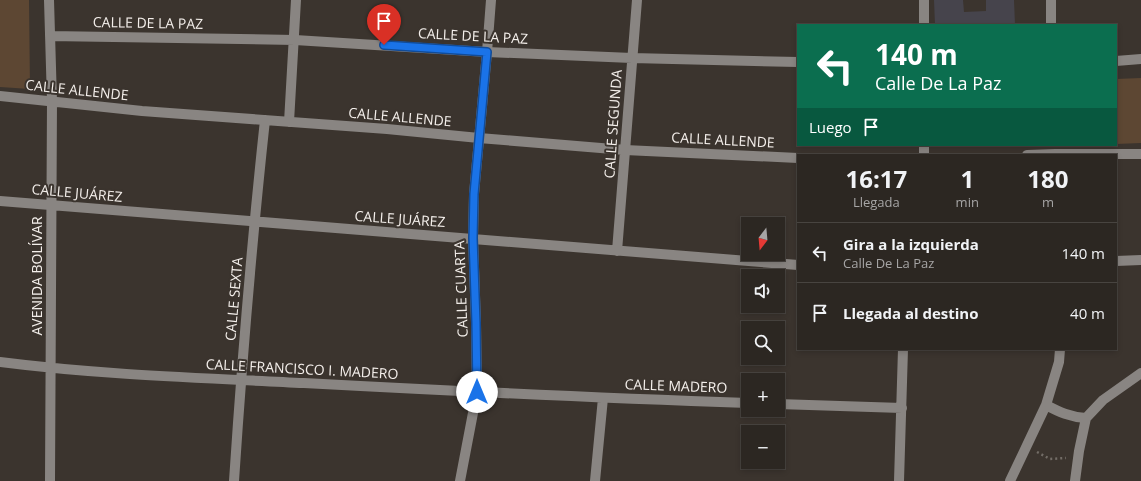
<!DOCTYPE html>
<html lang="es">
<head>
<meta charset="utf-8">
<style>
  :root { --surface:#2c2722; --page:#38332f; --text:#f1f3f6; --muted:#a6a5a5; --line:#484440 }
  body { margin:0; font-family:"Open Sans",sans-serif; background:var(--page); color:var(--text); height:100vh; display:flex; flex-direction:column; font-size:15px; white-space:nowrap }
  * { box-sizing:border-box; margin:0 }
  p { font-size:13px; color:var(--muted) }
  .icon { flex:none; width:22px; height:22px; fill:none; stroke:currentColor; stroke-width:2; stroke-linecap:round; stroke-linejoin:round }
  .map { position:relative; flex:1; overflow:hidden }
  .details { position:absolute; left:797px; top:154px; width:320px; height:196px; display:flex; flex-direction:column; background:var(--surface); border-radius:0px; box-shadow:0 2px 6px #0003,0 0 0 1px var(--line) }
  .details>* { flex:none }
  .top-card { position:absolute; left:797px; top:24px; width:320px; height:122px; border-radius:0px; box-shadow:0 2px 6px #0003,0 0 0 1px var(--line); background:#0b6e4f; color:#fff; overflow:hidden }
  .needle { width:26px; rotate:196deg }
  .tools { position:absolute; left:741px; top:217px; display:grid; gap:8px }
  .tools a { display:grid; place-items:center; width:44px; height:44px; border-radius:0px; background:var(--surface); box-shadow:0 2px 6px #0003,0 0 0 1px var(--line); font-size:20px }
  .pin { position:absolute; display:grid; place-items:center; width:34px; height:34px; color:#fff; margin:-41px -17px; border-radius:50% 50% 50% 0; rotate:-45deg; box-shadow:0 0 4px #0007 }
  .pin .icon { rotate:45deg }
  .me { position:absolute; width:44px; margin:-22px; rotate:0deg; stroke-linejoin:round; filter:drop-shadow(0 0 3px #0008) }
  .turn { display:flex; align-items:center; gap:14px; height:84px; padding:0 12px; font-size:18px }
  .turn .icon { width:52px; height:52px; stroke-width:2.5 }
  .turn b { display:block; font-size:28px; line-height:34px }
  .then { display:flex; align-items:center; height:38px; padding:0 12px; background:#0003; gap:8px; font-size:15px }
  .eta { display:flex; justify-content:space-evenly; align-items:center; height:68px; text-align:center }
  .eta b { font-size:24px; font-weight:700; line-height:28px }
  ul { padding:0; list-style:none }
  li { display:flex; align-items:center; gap:12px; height:60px; padding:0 12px; border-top:1px solid var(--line) }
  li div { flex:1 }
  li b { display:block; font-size:15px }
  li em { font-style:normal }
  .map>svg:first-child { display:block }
  .green { fill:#5d4733 }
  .building { fill:#46444c }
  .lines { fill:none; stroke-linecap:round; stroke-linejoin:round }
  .path { stroke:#736d67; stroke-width:2.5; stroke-dasharray:2 3; stroke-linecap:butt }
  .minor { stroke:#898582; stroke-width:10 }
  .route-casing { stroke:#114b97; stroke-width:10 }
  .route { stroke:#1a73e8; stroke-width:7 }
  .labels { text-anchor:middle; stroke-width:4; stroke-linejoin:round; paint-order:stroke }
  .street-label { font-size:14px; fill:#f4efeb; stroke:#3b342e }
</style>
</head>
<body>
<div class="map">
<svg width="1141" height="481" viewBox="0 0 1141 481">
  <rect width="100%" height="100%" fill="#3b342e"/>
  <path class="green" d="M0,0h29l1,89 -30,-2z
    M1141,78v65l-25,1v-65z"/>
  <path class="building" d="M934,0h29l1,12 22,-1v-11h28l1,25h-80z"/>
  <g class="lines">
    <path class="path" d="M1037,452l13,7 16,-1"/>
    <path class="minor" d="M49,0l3,101 -2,380
      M924,0v25
      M1051,0v25
      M50,36l245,4 192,12 145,6 166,4
      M1116,61l25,-2
      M0,96l142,15 245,18 92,9 146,12 173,8
      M289,122l7,-122
      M924,155v-10
      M1027,155l28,-1h86
      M0,201l798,64
      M617,251l20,-251
      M1116,261l25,-1
      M0,362c101,13 203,16 304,21 148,8 296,15 444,20
      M778,404l124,4
      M1046,405c13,7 24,12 40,13
      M234,481c8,-121 18,-241 31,-361
      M460,481l17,-89 -1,-69 -3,-85 1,-44 13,-142 4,-52
      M595,481l8,-83
      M899,481l4,-132
      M1010,481l36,-76 13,-43 1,-13
      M1075,481l4,-30 7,-33 17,-18 38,-27"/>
  </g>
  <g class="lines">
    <defs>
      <path id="route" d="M384,45l103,7 -13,142 -1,44 3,85 1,69"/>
    </defs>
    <use href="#route" class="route-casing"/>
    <use href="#route" class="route"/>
  </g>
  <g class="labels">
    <g class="street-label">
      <text transform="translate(148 23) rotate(1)" y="5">CALLE DE LA PAZ</text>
      <text transform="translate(473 36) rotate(3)" y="5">CALLE DE LA PAZ</text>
      <text transform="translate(77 90) rotate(6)" y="5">CALLE ALLENDE</text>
      <text transform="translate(400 117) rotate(5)" y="5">CALLE ALLENDE</text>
      <text transform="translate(613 124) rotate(-86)" y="5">CALLE SEGUNDA</text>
      <text transform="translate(723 140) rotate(3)" y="5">CALLE ALLENDE</text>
      <text transform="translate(77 193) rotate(5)" y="5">CALLE JUÁREZ</text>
      <text transform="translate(400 219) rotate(4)" y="5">CALLE JUÁREZ</text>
      <text transform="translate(37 276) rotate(-90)" y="5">AVENIDA BOLÍVAR</text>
      <text transform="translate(461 289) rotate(-92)" y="5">CALLE CUARTA</text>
      <text transform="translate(234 299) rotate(-85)" y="5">CALLE SEXTA</text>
      <text transform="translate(302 369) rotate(3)" y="5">CALLE FRANCISCO I. MADERO</text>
      <text transform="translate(676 386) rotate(2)" y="5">CALLE MADERO</text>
    </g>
  </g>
</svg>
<div class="tools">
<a><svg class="needle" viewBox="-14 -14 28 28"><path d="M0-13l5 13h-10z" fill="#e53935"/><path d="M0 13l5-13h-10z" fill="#a6a5a5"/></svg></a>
<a><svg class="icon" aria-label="sound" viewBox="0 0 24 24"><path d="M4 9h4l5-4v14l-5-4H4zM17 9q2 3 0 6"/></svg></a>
<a><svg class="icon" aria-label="search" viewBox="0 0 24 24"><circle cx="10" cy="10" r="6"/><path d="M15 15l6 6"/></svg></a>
<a>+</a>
<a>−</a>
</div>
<div class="pin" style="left:384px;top:45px;background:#d93025"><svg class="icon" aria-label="arrive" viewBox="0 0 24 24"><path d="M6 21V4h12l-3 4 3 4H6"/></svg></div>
<svg class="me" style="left:477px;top:392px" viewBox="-20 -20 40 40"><circle r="19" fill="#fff"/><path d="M0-13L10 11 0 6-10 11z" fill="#1a73e8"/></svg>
<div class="top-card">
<div class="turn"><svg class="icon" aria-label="left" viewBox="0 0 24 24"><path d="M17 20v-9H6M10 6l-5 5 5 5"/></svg><div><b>140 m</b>Calle De La Paz</div></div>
<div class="then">Luego<svg class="icon" aria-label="arrive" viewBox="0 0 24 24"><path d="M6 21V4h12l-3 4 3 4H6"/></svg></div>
</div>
<section class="details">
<div class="eta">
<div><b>16:17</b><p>Llegada</p></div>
<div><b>1</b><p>min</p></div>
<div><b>180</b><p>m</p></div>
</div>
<ul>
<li><svg class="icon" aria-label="left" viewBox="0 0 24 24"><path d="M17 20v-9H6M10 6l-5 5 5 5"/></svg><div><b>Gira a la izquierda</b><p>Calle De La Paz</p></div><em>140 m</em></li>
<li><svg class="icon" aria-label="arrive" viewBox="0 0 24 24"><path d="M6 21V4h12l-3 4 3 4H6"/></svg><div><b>Llegada al destino</b></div><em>40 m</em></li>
</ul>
</section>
</div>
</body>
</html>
